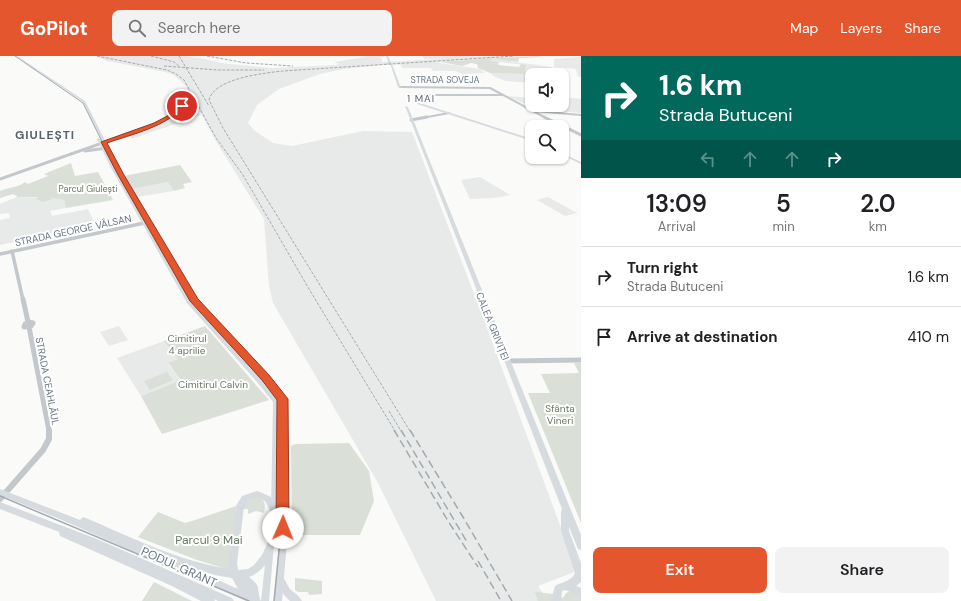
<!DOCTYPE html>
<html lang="en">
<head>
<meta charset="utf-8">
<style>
  :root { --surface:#fff; --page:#f2f2f2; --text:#202124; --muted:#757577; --line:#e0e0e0; --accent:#e4572e }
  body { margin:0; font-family:"DM Sans",sans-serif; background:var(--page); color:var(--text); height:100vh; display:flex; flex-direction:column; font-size:15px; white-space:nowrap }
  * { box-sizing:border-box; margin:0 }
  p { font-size:13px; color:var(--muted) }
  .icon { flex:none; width:22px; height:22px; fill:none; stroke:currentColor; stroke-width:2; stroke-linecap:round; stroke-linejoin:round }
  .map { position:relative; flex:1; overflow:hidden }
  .details { display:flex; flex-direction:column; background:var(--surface); width:380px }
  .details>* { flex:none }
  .top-card { background:#00695c; color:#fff; overflow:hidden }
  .controls { position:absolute; left:525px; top:12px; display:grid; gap:8px }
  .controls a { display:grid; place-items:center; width:44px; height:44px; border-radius:8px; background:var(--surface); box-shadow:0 1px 3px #0004; font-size:20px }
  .pin { position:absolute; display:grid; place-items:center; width:34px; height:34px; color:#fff; margin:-17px; border:2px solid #fff; border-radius:50%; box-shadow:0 1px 4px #0007 }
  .me { position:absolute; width:44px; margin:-22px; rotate:1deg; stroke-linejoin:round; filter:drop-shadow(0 0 3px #0008) }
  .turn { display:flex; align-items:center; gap:14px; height:84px; padding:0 12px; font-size:18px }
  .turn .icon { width:52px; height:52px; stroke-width:2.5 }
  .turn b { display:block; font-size:28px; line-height:34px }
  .lanes { display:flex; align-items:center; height:38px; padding:0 12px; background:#0003; justify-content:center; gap:20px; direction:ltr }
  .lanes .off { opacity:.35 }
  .eta { display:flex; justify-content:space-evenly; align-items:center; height:68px; text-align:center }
  .eta b { font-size:24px; font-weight:600; line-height:28px }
  .action { display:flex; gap:8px; margin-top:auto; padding:8px 12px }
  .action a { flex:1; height:46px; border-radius:8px; background:var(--accent); color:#fff; font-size:16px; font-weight:600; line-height:46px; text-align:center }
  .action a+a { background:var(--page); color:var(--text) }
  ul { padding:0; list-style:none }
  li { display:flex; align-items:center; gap:12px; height:60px; padding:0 12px; border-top:1px solid var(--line) }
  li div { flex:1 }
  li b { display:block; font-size:15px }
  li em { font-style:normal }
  header { display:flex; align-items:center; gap:24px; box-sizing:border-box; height:56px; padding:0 20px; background:var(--accent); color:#fff }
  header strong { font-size:19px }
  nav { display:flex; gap:22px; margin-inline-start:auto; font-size:14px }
  .search { width:280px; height:36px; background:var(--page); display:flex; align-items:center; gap:10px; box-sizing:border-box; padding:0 14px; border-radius:8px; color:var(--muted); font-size:15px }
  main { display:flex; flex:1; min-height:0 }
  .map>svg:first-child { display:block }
  .built { fill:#e8e9e9 }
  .green { fill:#dadfd7 }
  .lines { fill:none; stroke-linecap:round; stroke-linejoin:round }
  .primary-tunnel { stroke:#d5d9db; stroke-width:3; stroke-dasharray:3 1.5; stroke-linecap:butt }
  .tertiary-far4 { stroke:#c3c8cc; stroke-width:2 }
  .tertiary-far3 { stroke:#c3c8cc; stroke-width:3 }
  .tertiary-far2 { stroke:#c3c8cc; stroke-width:3.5 }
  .tertiary-far1 { stroke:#c3c8cc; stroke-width:5 }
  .tertiary { stroke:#c3c8cc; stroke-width:6 }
  .secondary { fill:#d6dbdf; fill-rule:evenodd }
  .primary { fill:#d6dbdf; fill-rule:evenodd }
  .tram-far1 { stroke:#a2aab0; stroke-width:1 }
  .tram { stroke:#a2aab0; stroke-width:1.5 }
  .rail-far1 { stroke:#a2aab0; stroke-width:1; stroke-dasharray:3 1.5; stroke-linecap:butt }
  .rail { stroke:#a2aab0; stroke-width:1.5; stroke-dasharray:8 4; stroke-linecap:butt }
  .route { fill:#e4572e; stroke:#94391e }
  .labels { text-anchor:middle; stroke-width:4; stroke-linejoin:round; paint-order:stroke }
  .far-street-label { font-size:9px; fill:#657683; stroke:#fff }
  .far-park-label { font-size:9px; fill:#687a64; stroke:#fff }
  .far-quarter-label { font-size:10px; letter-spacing:1px; fill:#57646e; stroke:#fff }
  .street-label { font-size:10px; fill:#657683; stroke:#fff }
  .park-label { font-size:10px; fill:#687a64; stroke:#fff }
  .far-district-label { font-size:12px; font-weight:bold; letter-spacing:1px; fill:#57646e; stroke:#fff }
  .near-park-label { font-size:12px; fill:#687a64; stroke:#fff }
  .near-street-label { font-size:12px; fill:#657683; stroke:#fff }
</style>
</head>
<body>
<header>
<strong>GoPilot</strong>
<div class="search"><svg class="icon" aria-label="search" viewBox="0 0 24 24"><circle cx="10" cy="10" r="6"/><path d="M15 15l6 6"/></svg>Search here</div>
<nav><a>Map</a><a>Layers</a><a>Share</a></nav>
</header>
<main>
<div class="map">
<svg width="581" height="545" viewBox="0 0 581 545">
  <rect width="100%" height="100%" fill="#fafaf8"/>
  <path class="built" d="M96,0h86l19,2 20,5 50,5 65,-3 3,-1 -5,-2 36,-6h14v1l-5,1 3,1v3l59,-3h-17l-1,-3h49l2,1 62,-1 -103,6 47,7 5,4 -22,1 -8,-3h-22l-2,-3h-29l-1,-3 -9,-1 -48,5 -24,5 -41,15 -22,16 -9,18 7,8 18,12 19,3 71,-15 49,1 69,180 96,259 -39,15 10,15h-112l-58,-118 -105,-180 -4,-17 -5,-67 -48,-78 -31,-56 -11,-10 -9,-3 -58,-11z
    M581,1v20h-3l-2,-8 -22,-2v-8z
    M493,3l59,8 2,8h-22v8l-26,-2 -11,-4 -5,-4 35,1 1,-9 -36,-4z
    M507,40l25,2v7h30v-8l19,2v14l-44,-4z
    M188,45h4l8,14 -68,24 -2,-5 27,-9 20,-12z
    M480,121l30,18 -16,3 -24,1 -9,-19z
    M168,126l6,9 -37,6 -5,-8z
    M17,141l34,1 13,2 2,8 -16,3 2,5 36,-7 8,17 -96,19v-25l10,-2 -1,-5 -9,1v-10z
    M548,141l29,16 -12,3 -28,-16z
    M119,270l9,14 -19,6 -9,-14z
    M164,285l14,18 -10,5 13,16 -40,16 -24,-38z"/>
  <path class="green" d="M536,0l6,1 -23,1 -1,4 -25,-3 -3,2 9,1 -1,3 21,2 2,-3 5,1 -1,9 -35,-1 -12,-5 -1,-4 -6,-1 -9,3 -21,-4 -22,1z
    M71,107l4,13 23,-4 15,28 -47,8 -2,-8 -13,-2 1,1 -9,3 -7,-3 2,-2h-20l-5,-3 -13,4v-7c9,-4 17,-3 25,-9l3,2 20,-8 -4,-2z
    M180,109l12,17 -9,2 2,4 -11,3 -6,-9 -36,7 -8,-13z
    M205,270l64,74 -107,34 -21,-38 40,-16 -13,-17 10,-4 -14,-18z
    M574,307h7v160l-53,-130h22l-9,-19 38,-1z
    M167,316l6,8 -23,10 -6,-9z
    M349,387l20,28 5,30 -14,34h-61l-4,-1 -3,-4 -1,-84 4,-2z
    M255,440c10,3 11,7 9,17l-8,-2 -8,3v-5h-7l2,-6z
    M236,450l-6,64 -33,-10 -59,-23 20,-25 27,11 10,-3z
    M295,522l27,3v13l-13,1 -1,-3h-10l-3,-2z
    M154,526l38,19h-50z
    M570,535l11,4v6h-43l-3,-9 18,2 10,4 3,-5z"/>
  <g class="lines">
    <path class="primary-tunnel" d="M388,6l1,2"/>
    <path class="tertiary-far4" d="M400,31l90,1 56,30
      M419,39h84
      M535,55l46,4
      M166,62l19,-15 3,-9
      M422,62l27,-5"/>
    <path class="tertiary-far3" d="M544,61l37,18
      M411,64l16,-3
      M85,95l22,-3
      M0,123l156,-55 12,-7"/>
    <path class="tertiary-far2" d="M12,195l11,49
      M0,198l149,-32"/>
    <path class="tertiary-far1" d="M23,243l5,23
      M29,266l4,1 -2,3 -7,1 1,-3z
      M29,271l20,104
      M507,305l74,-1"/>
    <path class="tertiary" d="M0,443l43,-49 6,-11v-9"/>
    <path class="secondary" d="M15,0h2l68,45 34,67 78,132 70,77 18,22 2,77v65l-5,60h-8l5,-60 2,-65 -2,-77 -16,-20 -70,-78 -78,-133 -32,-66z
      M98,82l3,1 14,29 76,134 70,78 18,22 -2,108 -8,91h-8l10,-91 2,-108 -16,-20 -70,-79 -76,-135 -14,-29z"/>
    <path class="primary" d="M386,0h2l3,7h-2z
      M390,7l2,1 9,24 -3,-1z
      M417,46l115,37v2l-115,-37z
      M405,50l3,1 173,428v15l-3,-1 -9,-22v4l12,32v19l-5,4 5,2v8l-16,-6 -3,1 -1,10h-10l4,-15c7,-4 17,-5 20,-13l-14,-42v-19l1,-3z
      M562,97l19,9v2l-19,-9z
      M0,433l80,31 3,-3 3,1c46,20 93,43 143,51v-6l7,-57 6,-10 15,-5 3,1 11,5 7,13 -1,2 -3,1 -3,-1 -6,-11 -8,-4 -9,3 -4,7 -7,56 1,7 10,-1 6,-4 8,-10 6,-13 3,-1 3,1 1,3c-5,14 -11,26 -26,32 3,2 6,5 8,8 2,3 1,11 4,16h-15l-184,-81 -62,-25zM191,512l24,7 17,3 6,11z
      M0,446l97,37 135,59 2,3h-16l-4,-2 1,2h-14l-29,-15 -112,-50 -1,-4 -59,-23z
      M280,520c6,2 6,8 10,13 4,4 9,6 12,12h-12l-6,-6 -9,-15 2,-3z"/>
    <path class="tram-far1" d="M15,0l68,47 32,65 77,133 88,100 1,30"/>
    <path class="tram" d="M0,440l249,105
      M274,545l6,-60 1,-111"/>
    <path class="rail-far1" d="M97,0l70,14 9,4 8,6 32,58 27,37 66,114 86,142
      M151,0l23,6 6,5
      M179,0l30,50
      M207,0l39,7 47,3
      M164,10l54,4h46
      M389,355l12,20
      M410,375l-187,-303 -14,-28c5,-22 56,-27 74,-29l231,-15"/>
    <path class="rail" d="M394,374l54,91 30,46
      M401,374l66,112
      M410,374l53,87 49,84
      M478,505l23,40"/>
  </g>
  <path class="route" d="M181,49l4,1c-20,21 -52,28 -78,37l17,32 74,124 71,76 19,24 1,129 -2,4 -4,1 -5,-1 -2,-4 1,-128 -15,-20 -72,-79 -72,-126 -17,-33 53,-19 17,-9z"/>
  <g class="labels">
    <g class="far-street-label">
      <text x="445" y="27">STRADA SOVEJA</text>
    </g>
    <g class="far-park-label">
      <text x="88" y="136">Parcul Giulești</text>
    </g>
    <g class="far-quarter-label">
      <text x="421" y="46">1 MAI</text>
    </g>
    <g class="street-label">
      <text transform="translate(73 174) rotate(-12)" y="4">STRADA GEORGE VÂLSAN</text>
      <text transform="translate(493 270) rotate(68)" y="4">CALEA GRIVIȚEI</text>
      <text transform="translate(48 325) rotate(79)" y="4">STRADA CEAHLĂUL</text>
    </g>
    <g class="park-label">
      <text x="187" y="286">Cimitirul<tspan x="187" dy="12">4 aprilie</tspan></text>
      <text x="213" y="332">Cimitirul Calvin</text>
      <text x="560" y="356">Sfânta<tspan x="560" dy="12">Vineri</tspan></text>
    </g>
    <g class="far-district-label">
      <text x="45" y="83">GIULEȘTI</text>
    </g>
    <g class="near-park-label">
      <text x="209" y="488">Parcul 9 Mai</text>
    </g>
    <g class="near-street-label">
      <text transform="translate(179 511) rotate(24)" y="4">PODUL GRANT</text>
    </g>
  </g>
</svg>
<div class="controls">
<a><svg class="icon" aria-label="sound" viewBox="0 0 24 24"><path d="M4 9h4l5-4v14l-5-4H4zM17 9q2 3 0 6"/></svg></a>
<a><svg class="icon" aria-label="search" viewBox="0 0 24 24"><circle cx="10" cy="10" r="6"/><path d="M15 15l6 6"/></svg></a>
</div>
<div class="pin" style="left:182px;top:50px;background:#d93025"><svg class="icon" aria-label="arrive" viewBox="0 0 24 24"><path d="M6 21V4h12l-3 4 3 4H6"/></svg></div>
<svg class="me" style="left:283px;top:472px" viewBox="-20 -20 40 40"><circle r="19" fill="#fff"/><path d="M0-13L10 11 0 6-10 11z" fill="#e4572e"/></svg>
</div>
<section class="details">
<div class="top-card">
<div class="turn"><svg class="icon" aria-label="right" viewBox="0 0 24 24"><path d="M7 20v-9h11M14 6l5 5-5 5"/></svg><div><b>1.6 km</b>Strada Butuceni</div></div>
<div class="lanes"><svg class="icon off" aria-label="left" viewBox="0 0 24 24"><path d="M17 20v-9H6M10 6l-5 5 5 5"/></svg><svg class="icon off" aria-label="ahead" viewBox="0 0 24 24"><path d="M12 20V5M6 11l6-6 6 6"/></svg><svg class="icon off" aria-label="ahead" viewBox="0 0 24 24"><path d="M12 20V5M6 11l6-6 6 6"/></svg><svg class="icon" aria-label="right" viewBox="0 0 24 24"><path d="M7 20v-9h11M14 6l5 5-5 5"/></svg></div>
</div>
<div class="eta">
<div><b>13:09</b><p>Arrival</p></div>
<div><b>5</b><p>min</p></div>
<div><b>2.0</b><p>km</p></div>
</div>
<ul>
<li><svg class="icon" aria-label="right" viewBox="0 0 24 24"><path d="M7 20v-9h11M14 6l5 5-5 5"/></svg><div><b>Turn right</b><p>Strada Butuceni</p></div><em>1.6 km</em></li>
<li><svg class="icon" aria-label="arrive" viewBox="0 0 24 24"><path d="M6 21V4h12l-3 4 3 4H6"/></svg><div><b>Arrive at destination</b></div><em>410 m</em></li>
</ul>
<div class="action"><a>Exit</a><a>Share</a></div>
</section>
</main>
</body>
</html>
